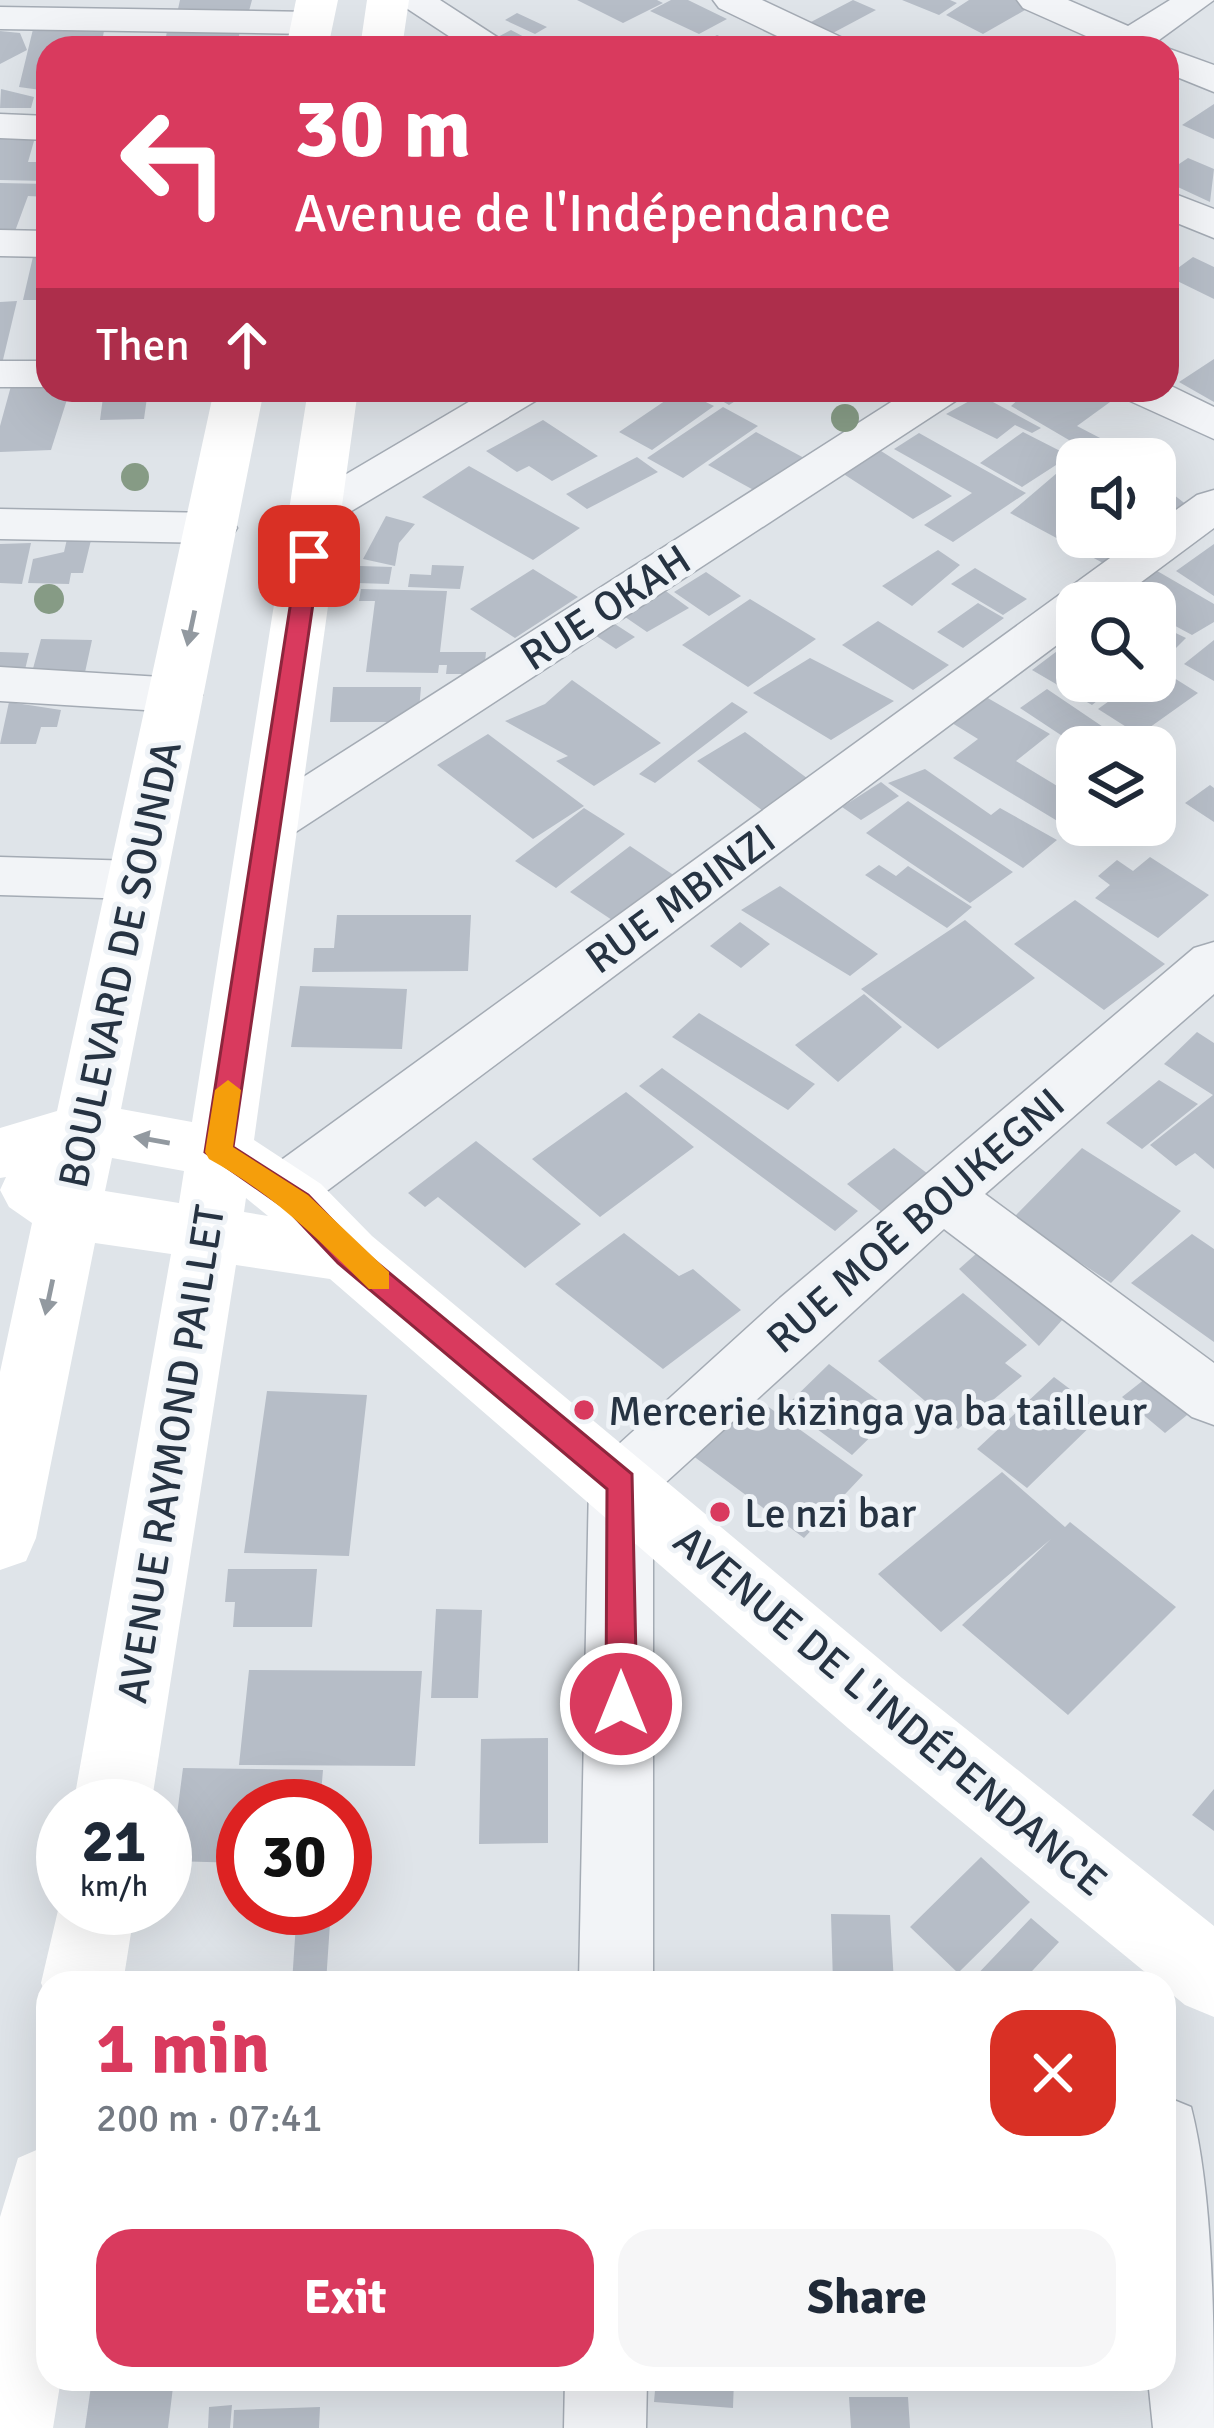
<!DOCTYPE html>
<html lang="en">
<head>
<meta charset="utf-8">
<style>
  :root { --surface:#fff; --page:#f6f6f7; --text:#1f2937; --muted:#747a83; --accent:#d93a5e }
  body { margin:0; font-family:Signika,sans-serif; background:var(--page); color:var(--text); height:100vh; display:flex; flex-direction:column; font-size:45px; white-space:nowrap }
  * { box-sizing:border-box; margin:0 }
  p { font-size:39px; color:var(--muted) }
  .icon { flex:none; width:66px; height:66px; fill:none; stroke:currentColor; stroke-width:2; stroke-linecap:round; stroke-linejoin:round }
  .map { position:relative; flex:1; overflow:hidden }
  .drawer { position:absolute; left:36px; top:1971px; width:1140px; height:420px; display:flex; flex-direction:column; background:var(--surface); border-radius:36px; box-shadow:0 12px 48px #0002 }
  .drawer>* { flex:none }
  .hud { position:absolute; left:36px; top:36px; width:1143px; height:366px; border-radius:36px; box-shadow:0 12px 48px #0002; background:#d93a5e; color:#fff; overflow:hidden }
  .tools { position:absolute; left:1056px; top:438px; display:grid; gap:24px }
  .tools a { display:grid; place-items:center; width:120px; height:120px; border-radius:24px; background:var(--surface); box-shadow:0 12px 48px #0002; font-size:60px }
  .speed { position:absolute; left:36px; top:1779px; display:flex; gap:24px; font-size:60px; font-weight:700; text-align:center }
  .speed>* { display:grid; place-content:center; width:156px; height:156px; border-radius:50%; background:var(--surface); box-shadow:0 12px 48px #0002; line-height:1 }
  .speed small { font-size:30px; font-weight:400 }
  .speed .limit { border:18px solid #d22; background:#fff; color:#111 }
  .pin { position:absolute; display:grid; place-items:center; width:102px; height:102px; color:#fff; margin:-51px; border-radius:24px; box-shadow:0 6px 18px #0006 }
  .me { position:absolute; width:132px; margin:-66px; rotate:0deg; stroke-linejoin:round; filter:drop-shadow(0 0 9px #0008) }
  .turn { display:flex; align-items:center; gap:42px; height:252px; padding:0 60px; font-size:54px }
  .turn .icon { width:156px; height:156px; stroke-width:2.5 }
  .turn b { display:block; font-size:84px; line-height:102px }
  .then { display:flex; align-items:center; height:114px; padding:0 60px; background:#0003; gap:24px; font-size:45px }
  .round { display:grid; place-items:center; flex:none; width:126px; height:126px; border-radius:36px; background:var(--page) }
  .headline { display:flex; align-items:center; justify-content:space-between; height:204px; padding:0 60px }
  h1 { font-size:72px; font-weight:800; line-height:90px; color:var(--accent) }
  .action { display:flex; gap:24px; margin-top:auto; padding:24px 60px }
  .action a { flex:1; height:138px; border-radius:36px; background:var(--accent); color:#fff; font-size:48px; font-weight:800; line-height:138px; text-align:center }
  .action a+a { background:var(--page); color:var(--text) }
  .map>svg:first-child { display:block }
  .building { fill:#b6bdc7 }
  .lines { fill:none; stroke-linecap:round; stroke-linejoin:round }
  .street-casing { stroke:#a4abb4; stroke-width:3 }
  .street { fill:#f2f4f7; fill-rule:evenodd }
  .secondary { fill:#fff; fill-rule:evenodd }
  .tree { fill:#869b85 }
  .oneway { fill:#9299a0 }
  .route { fill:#d93a5e; stroke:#8d263d; stroke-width:3 }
  .slow { fill:#f59e0b }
  .poi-dot { fill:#d93a5e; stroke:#eff3f7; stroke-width:4.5 }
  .labels { text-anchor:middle; stroke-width:10; stroke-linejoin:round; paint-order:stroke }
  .street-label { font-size:42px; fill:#263342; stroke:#eff3f7 }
  .poi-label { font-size:42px; fill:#263342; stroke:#eff3f7; text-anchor:start }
</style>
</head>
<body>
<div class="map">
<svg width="1214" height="2428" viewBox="0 0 1214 2428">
  <rect width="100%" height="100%" fill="#dfe4e9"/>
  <path class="building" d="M180,0h72l-3,11 -71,-2z
    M577,0h80l6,3 -40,20z
    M671,0h17l39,19 -28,15 -49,-23z
    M853,0l23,10 -45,24 -22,-11z
    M902,0h48l7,3 -18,12z
    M969,0h50l13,6 -49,28 -37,-19z
    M517,13l30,14 -12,7 -30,-14z
    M35,21l70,4 -4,23h-53v43l-29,-4z
    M240,30l-3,18h-73l3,-17z
    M511,30l34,18h-33l-18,-9z
    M0,31l20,2 7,17 -27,14z
    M717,35l29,13h-53z
    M119,36l38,1 -3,11h-38z
    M1,89l33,8 -3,11h-31z
    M1214,104v35l-32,-14z
    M0,134h36l-8,28h20l-1,19 -47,-1z
    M1188,158l26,11 -4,33 -43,-20v-10z
    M0,183l48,1v13l-20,-1 -14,38h-14z
    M35,248h13v52h-25z
    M1193,257l21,10v32l-47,-23z
    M17,301l-15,63h-2v-62z
    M1214,359v43l-35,-20z
    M11,386l59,4 -19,60 -51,2v-26z
    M104,390h44l-4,29 -44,1z
    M681,390l33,16 -62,44 -33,-18z
    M703,390h50l-24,15z
    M1009,390h94l14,7 -40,29 25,13 -16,11 -75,-44 10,-9z
    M980,395l61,33 -9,5 -17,-8 -18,14 -51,-25z
    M723,407l35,19 -75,52 -36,-20z
    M543,420l55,36 -46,25 -23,-15 -12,6 -31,-21z
    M756,432l61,33 -47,34 -62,-34z
    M1023,432l47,24 -48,31 -42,-24z
    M919,433l107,60 -73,49 -29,-17 48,-32 -78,-44z
    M881,451l71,45 -39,23 -71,-46z
    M637,457l21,15 -71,37 -21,-15z
    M469,466l111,62 -47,32 -111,-63z
    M1057,473l20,11v53h54l-28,26 -93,-50z
    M1160,484l32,25 -22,18 -15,-11v-28z
    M386,516l29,8 -16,19 -4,23 -32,-7z
    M67,539l24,1 -8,33h-12l-2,11 -41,-1 5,-24 31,-7z
    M31,543l-9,41 -22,-1v-39z
    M1214,544v52l-38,-25z
    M938,550l22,15 -48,41 -30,-20z
    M432,565l32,1 -4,23 -52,-2 2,-13 21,1z
    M360,566l32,1 -3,17 -32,-1z
    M975,568l52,31 -24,16 -52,-31z
    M1152,568l62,36v18l-22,13 -37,-20v-12h-21l-16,-9z
    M533,569l45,28 -63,41 -45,-29z
    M706,572l35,24 -32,20 -35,-24z
    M652,581l37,27 -42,24 -35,-24z
    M361,589l86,2 -7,61h46l-2,22h-38l1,-9h-8l-1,8 -72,-1 9,-71h-16z
    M750,599l66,40 -68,48 -66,-42z
    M978,603l26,15 -41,30 -26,-16z
    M604,617l31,20 -19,12 -30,-20z
    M878,621l71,44 -36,25 -71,-45z
    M1155,623l31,15 -23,23 -8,-4z
    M1077,636v45h45l-30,24 -60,-35z
    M41,639l51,1 -8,37 -53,-1z
    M1214,640v41l-30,-17z
    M0,652l29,1 -6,25 -23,-1z
    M810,658l84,43 -63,39 -78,-47z
    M1155,666l43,27 -59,42 -41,-26 39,-28h18z
    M572,680l89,63 -67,43 -38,-25 12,-5 -63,-35 40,-17z
    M333,687h88l-3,35h-88z
    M1047,689l68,46 -15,12h-21l-59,-39z
    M986,697l64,37 -34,27 61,37v27h5l-8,6 -121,-73 25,-19 -26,-16z
    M9,702l52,8 -4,17h-16l-5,17h-36z
    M732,702l16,10 -93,71 -16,-9z
    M745,732l70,52 -48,30 -70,-53z
    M488,734l96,72 -51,33 -96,-74z
    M925,769l66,46 9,-7 57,32 -34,28 -135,-85z
    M881,782l18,14 -38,24 -19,-13z
    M1210,785l4,3v34l-29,-19z
    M908,801l105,71 -43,31 -104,-70z
    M584,808l41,26 -69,54 -41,-27z
    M630,846l45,30 -60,46 -45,-30z
    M1150,857l59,38 -51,43 -63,-40 15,-13 -12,-9 19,-16 16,11z
    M879,865l17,11 12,-10 64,41 -25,21 -82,-53z
    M780,886l98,68 -28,22 -109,-66z
    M1075,900l90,64 -61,46 -90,-66z
    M337,915h134l-3,56 -156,1 2,-24h20z
    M965,920l70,58 -97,71 -77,-60z
    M740,922l30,22 -29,24 -31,-22z
    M300,986l107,3 -5,60 -111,-2z
    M864,994l38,33 -64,55 -43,-37z
    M699,1013l116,71 -27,26 -116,-73z
    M1197,1032l17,11v126l-19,-16 -19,13 -26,-21 63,-50 -49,-31z
    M662,1068l196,143 -23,20 -196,-145z
    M1159,1080l39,24 -56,45 -36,-26z
    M626,1092l68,55 -94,70 -68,-58z
    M476,1141l105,83 -56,44 -87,-71 -13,10 -17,-14z
    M894,1148l38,29 -48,37 -37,-30z
    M1082,1148l99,63 -70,72 -98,-65z
    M624,1233l55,43 14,-7 48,41 -78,59 -108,-85z
    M1192,1234l22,15v93l-83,-59z
    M977,1253l86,66 -24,27 -80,-77z
    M963,1293l64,52 -22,18 17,13 -64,53 -80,-68z
    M829,1364l66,49 -43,42 -66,-49z
    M1150,1375l42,36 -27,22 -43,-36z
    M1054,1377l49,37 -76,74 -50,-39z
    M738,1385l125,90 -59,63 -127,-94z
    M267,1391l100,4 -18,161 -105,-3z
    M1002,1472l63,55 5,-5 106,85 -108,108 -106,-90 89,-86 -110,93 -63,-58z
    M228,1569h89l-5,58h-79l2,-25h-10z
    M436,1609l46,1 -4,88h-47z
    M249,1670l173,1 -7,95 -176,-1z
    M548,1738v105l-69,1 2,-105z
    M183,1768l140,2 -3,36h-77v57l-72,-2z
    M1214,1789v42l-22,-16z
    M981,1857l49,45 -72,71 -48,-46z
    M297,1908h34l-5,75h-34z
    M831,1914l59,1 4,68h-61z
    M1031,1918l28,24 -38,41h-52z
    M92,2379h82l-6,49h-83z
    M656,2379h78l-1,29 -79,-6z
    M849,2397h59l2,31h-59z
    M232,2405l-2,23h-22l1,-21z
    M320,2407l-1,21h-86l1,-18z"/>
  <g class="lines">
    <defs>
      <path id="street" d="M394,0h46l74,48h-47z
        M713,0h49l85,40 5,8h-50l-83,-40z
        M1017,0h51l60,26 42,-26h44l-55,40 5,7 50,18v27l-47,-19v-25h-66l3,-4 -81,-36z
        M0,7l312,5 19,11 -19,11 -312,-5z
        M0,114l48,2v24l-48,-2z
        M1167,191l47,18v29l-47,-19z
        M0,230l48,1v26l-48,-1z
        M0,361h48v26h-48z
        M1167,384l47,23v32l-86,-39 -6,-10h45z
        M489,390h54l-6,10 -204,122 -17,5 -17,-5 -7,-10 7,-10z
        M910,390h53l-6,10 -669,437 -19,6 -19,-6 -7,-13 7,-13z
        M1214,490v38l-101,75h-36v27l-773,578 -21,7 -21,-7 -9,-17 9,-17 877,-637h16v-12l42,-30z
        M0,509l213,4 17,4 7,11 -7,11 -17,4 -213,-4z
        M0,667l177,11 18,5 7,12 -7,12 -18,5 -177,-11z
        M0,857l136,4 19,5 8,14 -8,14 -19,5 -136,-4z
        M1214,942v52l-229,200 229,169v62l-22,-8 -248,-188 -291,265v489h-74l10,-500 9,-20 182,-165 414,-350z
        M1164,2096l27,11c23,90 23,223 23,321h-61l-5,-49h16z
        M565,2379h82l-1,49h-82z"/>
    </defs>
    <use href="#street" class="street-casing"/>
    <use href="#street" class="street"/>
    <path class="secondary" d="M296,0h42l-10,48h-42z
      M367,0h42l-7,48h-42z
      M214,390h50l-143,719 71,13 116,-732h50l-104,750 67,44 51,52 530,442 312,248v91l-29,-12 -337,-277 -518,-449 -94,-14 -85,541h-78l98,-552 -76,-11 -59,295 -10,23 -26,9v-198l32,-149 -23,-16 -9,-17 6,-13 -6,1v-50l57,-17zM112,1158l72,13 -5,32 -74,-12zM246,1198l22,18 -24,-4z
      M63,1889v19h72l-12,75h-75v16l-7,-16z
      M48,2145v234h13l-8,49h-53v-211l18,-59z"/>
  </g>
  <g class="tree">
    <circle cx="845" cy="418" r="14"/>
    <circle cx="135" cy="477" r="14"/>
    <circle cx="49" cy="599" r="15"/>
  </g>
  <defs><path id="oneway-solid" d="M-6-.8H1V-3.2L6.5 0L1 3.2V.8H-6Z" transform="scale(3)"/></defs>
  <g class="oneway">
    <use href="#oneway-solid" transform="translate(191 628) rotate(102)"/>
    <use href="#oneway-solid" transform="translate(152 1140) rotate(-170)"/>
    <use href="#oneway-solid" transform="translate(49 1297) rotate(102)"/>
  </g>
  <path class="route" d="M309,549l11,7 -87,591 75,48 50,52 274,227 5,230 -5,10 -11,4 -11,-4 -4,-10 1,-215 -269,-226 -50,-53 -83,-58 93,-596z"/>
  <path class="slow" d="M228,1080l13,10 -8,57 75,48 81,77v17h-20c-51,-50 -97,-96 -160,-130l-4,-7 10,-62z"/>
  <g class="poi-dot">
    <circle cx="584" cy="1410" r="12"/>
    <circle cx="720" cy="1512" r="12"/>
  </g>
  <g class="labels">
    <g class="street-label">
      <text transform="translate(605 607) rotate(-33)" y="15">RUE OKAH</text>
      <text transform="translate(680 898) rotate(-36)" y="15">RUE MBINZI</text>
      <text transform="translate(119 964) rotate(-78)" y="15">BOULEVARD DE SOUNDA</text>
      <text transform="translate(915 1220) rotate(-41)" y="15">RUE MOÊ BOUKEGNI</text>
      <text transform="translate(170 1454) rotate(-81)" y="15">AVENUE RAYMOND PAILLET</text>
      <text transform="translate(891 1710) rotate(40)" y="15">AVENUE DE L'INDÉPENDANCE</text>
    </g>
    <g class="poi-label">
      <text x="608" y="1425">Mercerie kizinga ya ba tailleur</text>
      <text x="744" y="1527">Le nzi bar</text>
    </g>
  </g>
</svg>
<div class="tools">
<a><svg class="icon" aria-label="sound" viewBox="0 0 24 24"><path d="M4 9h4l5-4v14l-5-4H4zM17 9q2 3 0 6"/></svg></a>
<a><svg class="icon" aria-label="search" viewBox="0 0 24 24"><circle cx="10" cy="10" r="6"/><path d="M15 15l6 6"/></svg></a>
<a><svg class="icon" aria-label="layers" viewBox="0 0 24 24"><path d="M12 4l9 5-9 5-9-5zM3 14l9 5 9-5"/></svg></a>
</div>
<div class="speed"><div>21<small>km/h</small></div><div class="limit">30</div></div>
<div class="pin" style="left:309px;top:556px;background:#d93025"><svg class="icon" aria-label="arrive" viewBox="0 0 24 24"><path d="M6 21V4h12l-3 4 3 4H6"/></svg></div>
<svg class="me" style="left:621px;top:1704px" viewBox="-20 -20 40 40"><circle r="17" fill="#d93a5e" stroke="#fff" stroke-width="3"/><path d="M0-11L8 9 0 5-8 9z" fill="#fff"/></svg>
<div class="hud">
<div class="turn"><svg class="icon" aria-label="left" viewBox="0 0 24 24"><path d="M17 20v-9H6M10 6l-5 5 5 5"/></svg><div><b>30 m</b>Avenue de l'Indépendance</div></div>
<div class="then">Then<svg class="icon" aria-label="ahead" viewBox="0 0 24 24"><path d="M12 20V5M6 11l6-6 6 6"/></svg></div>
</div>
<section class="drawer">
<div class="headline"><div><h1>1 min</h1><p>200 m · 07:41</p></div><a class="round" style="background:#d93025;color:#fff"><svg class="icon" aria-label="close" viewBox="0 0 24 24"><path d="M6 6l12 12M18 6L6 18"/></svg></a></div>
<div class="action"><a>Exit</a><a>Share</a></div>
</section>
</div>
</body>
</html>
